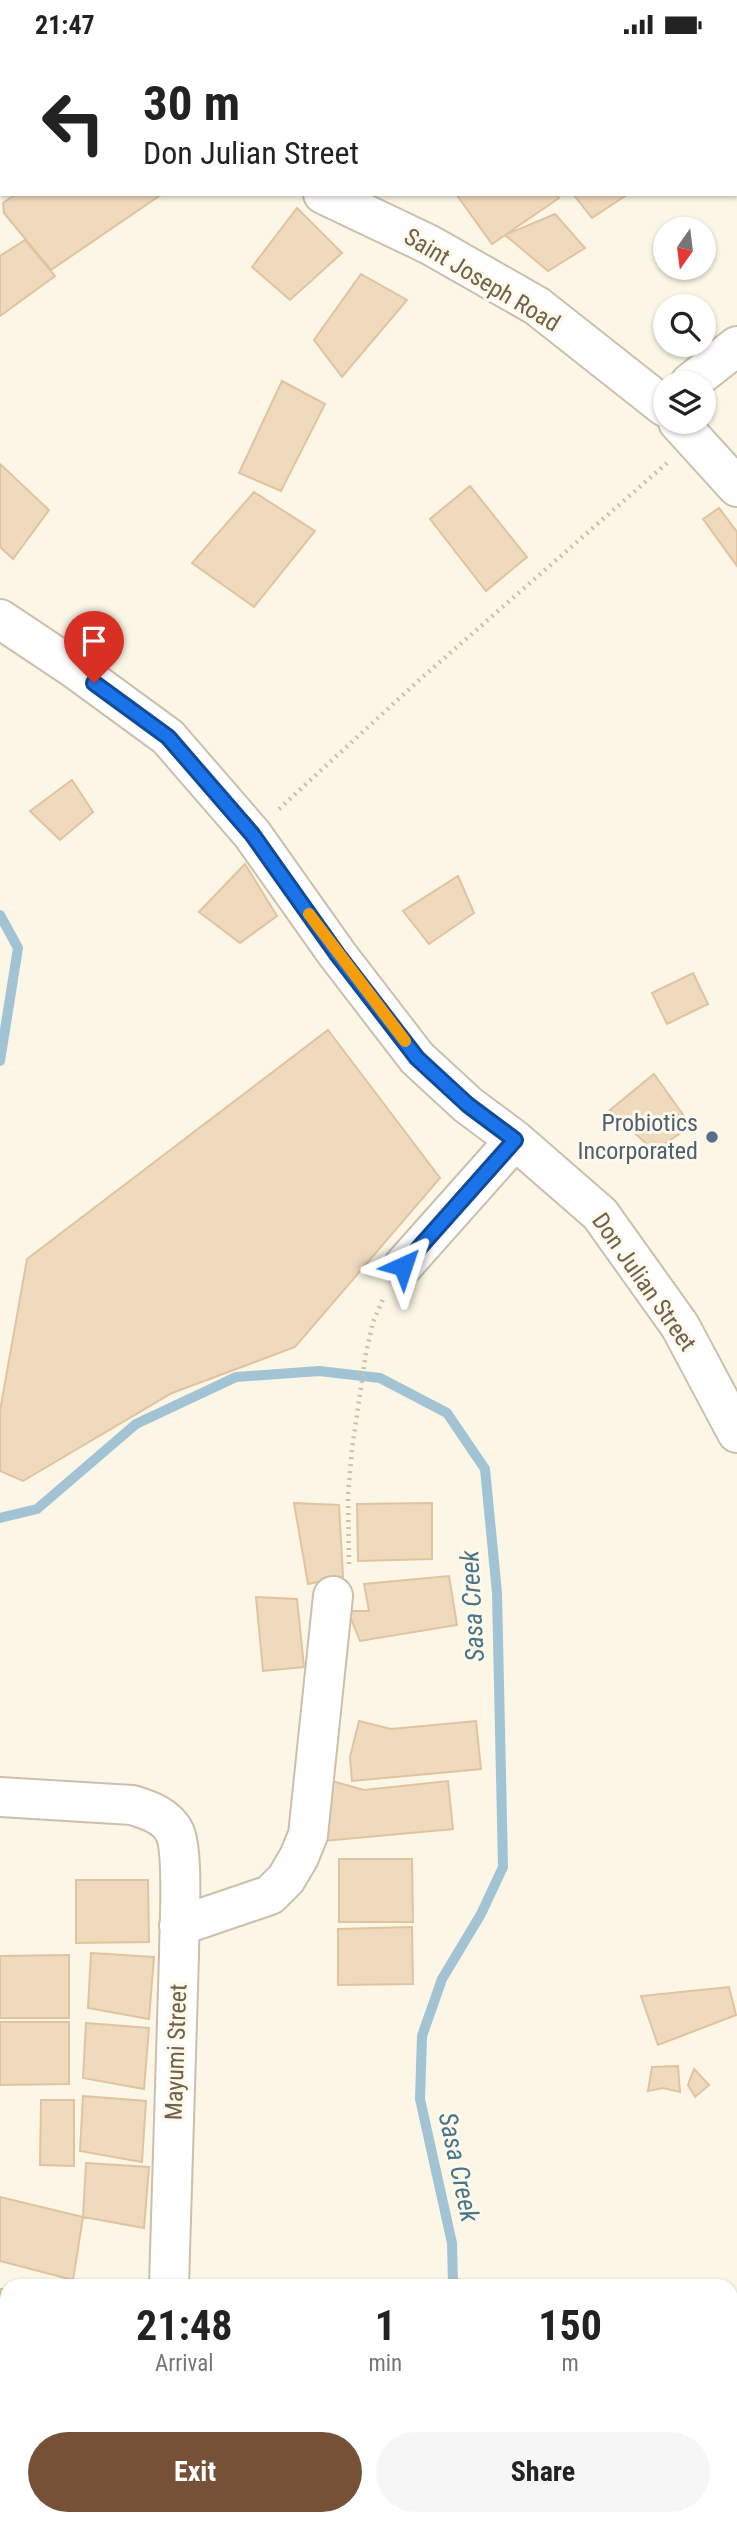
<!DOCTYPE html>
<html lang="en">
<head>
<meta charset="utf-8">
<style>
  :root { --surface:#fff; --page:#f6f6f6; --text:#222; --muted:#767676; --accent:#765137 }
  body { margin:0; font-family:"Roboto Condensed",sans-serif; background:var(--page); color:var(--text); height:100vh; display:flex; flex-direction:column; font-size:26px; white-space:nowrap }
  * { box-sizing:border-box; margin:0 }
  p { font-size:23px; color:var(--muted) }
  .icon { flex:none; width:38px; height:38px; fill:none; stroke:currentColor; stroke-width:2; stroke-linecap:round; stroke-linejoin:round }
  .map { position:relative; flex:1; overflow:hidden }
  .sheet { position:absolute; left:0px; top:2230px; width:738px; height:247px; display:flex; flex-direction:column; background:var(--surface); border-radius:21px 21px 0 0; box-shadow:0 2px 5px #0004 }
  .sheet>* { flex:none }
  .top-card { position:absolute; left:0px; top:0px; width:738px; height:147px; box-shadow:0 2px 5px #0004; background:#fff; color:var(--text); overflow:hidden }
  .needle { width:46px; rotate:194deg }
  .buttons { position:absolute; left:653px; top:168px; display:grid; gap:14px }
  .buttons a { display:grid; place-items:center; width:63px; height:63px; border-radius:50%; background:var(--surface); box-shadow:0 2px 5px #0004; font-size:35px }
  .pin { position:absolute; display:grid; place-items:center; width:60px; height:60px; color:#fff; margin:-72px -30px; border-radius:50% 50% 50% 0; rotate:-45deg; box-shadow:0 0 7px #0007 }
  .pin .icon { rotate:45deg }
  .me { position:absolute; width:77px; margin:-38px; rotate:42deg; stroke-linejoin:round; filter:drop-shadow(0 0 5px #0008) }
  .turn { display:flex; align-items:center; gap:24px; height:147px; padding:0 28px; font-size:32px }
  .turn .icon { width:91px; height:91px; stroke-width:2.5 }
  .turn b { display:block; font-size:49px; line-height:60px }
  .eta { display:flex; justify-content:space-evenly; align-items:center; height:119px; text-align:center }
  .eta b { font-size:42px; font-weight:700; line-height:49px }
  .cta { display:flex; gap:14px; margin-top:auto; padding:14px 28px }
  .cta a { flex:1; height:80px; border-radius:42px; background:var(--accent); color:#fff; font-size:28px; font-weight:700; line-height:80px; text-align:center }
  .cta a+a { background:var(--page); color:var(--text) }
  .status { display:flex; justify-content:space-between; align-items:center; height:49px; padding:0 35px; background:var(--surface); direction:ltr }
  .status svg { height:19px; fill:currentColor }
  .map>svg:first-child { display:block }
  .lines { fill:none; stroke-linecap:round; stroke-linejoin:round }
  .stream { stroke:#a1c3d4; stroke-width:10 }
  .building { fill:#efdabe; stroke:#e0c49f; stroke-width:2 }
  .minor-casing { stroke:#ccbfac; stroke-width:42 }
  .path { stroke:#d3bea1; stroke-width:4.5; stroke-dasharray:2 5; stroke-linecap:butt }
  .minor { stroke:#fff; stroke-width:38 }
  .route-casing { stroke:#114b97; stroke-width:18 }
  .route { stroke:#1a73e8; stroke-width:12 }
  .slow { stroke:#f59e0b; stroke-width:12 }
  .service-dot { fill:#5c6f8a; stroke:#fefaeb; stroke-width:2.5 }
  .labels { text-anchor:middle; stroke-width:6; stroke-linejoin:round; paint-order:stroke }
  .street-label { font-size:24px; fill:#72604c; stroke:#fefaeb }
  .service-label { font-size:24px; fill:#4e5e75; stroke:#fefaeb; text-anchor:end }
  .water-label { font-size:26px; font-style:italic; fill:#4a748a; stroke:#fefaeb }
</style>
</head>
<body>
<div class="status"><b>21:47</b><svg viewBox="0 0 49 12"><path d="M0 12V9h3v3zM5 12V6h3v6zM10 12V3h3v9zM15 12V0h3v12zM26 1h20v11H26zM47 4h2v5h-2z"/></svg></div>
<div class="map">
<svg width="737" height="2475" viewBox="0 0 737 2475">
  <rect width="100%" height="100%" fill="#fbf6e5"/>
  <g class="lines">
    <path class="stream" d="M0,866l18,33 -18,113
      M0,1469l37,-9 99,-85 100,-47 83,-6 61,7 67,35 38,56 12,124 6,274 -22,47 -39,65 -20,57 -2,63 32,144 1,42
      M514,2469l6,6
      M415,2475l1,-6"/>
  </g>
  <path class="building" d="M92,0h147l2,2h-146z
    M16,145h146l-111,76 -47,-57 -1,-10z
    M456,145h100l3,4 -67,46z
    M573,145h55l-36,24z
    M297,159l45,45 -52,47 -38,-33z
    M555,165l30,34 -37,23 -43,-36z
    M25,191l30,36 -55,40v-60z
    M361,225l46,26 -65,77 -28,-37z
    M282,332l43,23 -44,87 -42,-18z
    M0,415l49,46 -36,49 -13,-12z
    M470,437l57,71 -41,34 -56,-72z
    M254,443l61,39 -61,76 -62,-44z
    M719,459l18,24v34l-34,-47z
    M72,731l21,32 -33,28 -30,-29z
    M245,815l32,52 -37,27 -41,-31z
    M458,827l16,37 -45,31 -26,-33z
    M693,924l15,31 -41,20 -15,-31z
    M328,981l112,148 -145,169 -123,46 -149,88 -23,-10v-60l27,-152z
    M654,1025l37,52 -37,25 -44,-41z
    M294,1454l45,2 4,72 -35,7z
    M432,1454v56l-74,2 -1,-57z
    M449,1527l8,49 -97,16 -12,-30h21l-5,-27z
    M256,1548l41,2 7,68 -41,4z
    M359,1672l32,8 85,-8 5,48 -129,12 -2,-24z
    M332,1732l32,9 84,-9 5,48 -129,12z
    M339,1810h73l1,63h-74z
    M76,1831h72l1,62 -73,1z
    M412,1878l1,57 -75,1v-56z
    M91,1904l63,4 -5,62 -61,-11z
    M69,1906v63h-69v-62z
    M729,1938l7,28 -78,30 -17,-49z
    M0,1973h69v62l-69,1z
    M86,1974l63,5 -5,61 -61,-11z
    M678,2017l2,26 -17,-4 -15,3 4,-24z
    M694,2020l15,16 -14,12 -7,-12z
    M83,2047l63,5 -4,61 -62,-11z
    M41,2051h33v66l-34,-1z
    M86,2114l63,4 -5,61 -61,-11z
    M0,2148l83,20 -10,63 -73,-19z
    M0,2240h7v67l-7,-1z
    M64,2469h10l7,6h-20z"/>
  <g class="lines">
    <defs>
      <path id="minor" d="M10,0l3,2
        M323,145l107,51 107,61 128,101
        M690,334l47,-37
        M678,373l59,65
        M0,570l75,50 93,68 84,97 85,120 80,104 51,47 47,35 85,74 80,112 57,107
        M403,1217l112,-126
        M0,1748l132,8c17,5 35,11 43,28 9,21 4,97 4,122 -4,110 -7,220 -10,330
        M179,1877l91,-31 16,-16 13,-22 9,-22 25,-239
        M0,2327l7,1"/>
    </defs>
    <use href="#minor" class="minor-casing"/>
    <path class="path" d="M279,760l138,-127 250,-219
      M349,1515l-1,-68 4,-47 14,-96 7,-31 11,-25"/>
    <use href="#minor" class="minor"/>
  </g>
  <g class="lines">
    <defs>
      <path id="route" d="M94,634l74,54 84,97 85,120 80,104 51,47 47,35 -112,126"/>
    </defs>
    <use href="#route" class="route-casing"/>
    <use href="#route" class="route"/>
    <path class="slow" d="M309,865l96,127"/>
  </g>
  <circle class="service-dot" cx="712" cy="1088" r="7"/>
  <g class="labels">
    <g class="street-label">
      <text transform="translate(482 231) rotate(31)" y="8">Saint Joseph Road</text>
      <text transform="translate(644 1233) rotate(55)" y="8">Don Julian Street</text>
      <text transform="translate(176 2003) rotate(-88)" y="8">Mayumi Street</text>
    </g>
    <g class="service-label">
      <text x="698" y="1082">Probiotics<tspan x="698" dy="28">Incorporated</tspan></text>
    </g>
    <g class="water-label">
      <text transform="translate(472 1557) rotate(-93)" y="9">Sasa Creek</text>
      <text transform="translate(459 2118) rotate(78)" y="9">Sasa Creek</text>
    </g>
  </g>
</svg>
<div class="buttons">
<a><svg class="needle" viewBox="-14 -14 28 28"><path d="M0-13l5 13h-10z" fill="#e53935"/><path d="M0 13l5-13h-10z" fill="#767676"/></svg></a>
<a><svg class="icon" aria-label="search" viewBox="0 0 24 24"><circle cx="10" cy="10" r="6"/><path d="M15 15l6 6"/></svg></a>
<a><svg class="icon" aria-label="layers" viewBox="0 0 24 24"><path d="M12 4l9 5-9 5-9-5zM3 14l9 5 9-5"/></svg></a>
</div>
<div class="pin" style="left:94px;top:634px;background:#d93025"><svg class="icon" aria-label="arrive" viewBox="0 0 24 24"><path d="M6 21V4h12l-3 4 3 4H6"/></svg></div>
<svg class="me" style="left:403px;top:1217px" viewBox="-20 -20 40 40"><path d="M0-17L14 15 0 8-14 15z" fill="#1a73e8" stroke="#fff" stroke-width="4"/></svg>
<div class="top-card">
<div class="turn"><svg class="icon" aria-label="left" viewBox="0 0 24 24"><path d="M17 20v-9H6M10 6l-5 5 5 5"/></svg><div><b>30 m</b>Don Julian Street</div></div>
</div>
<section class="sheet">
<div class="eta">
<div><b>21:48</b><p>Arrival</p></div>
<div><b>1</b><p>min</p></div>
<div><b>150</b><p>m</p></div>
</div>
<div class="cta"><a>Exit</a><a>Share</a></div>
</section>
</div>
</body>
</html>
